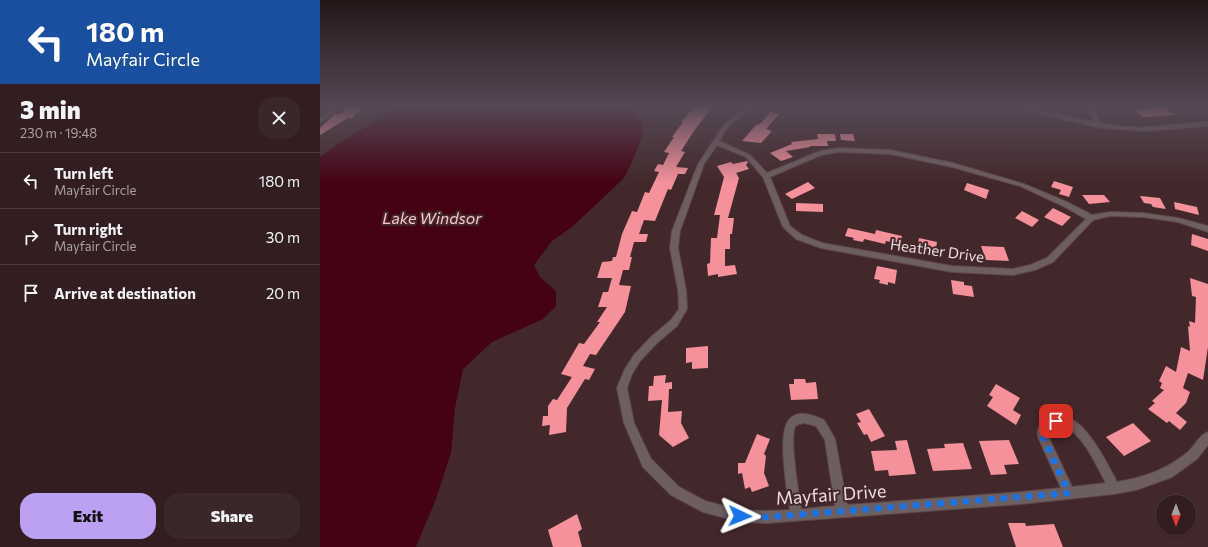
<!DOCTYPE html>
<html lang="en">
<head>
<meta charset="utf-8">
<style>
  :root { --surface:#321e20; --page:#3a2729; --text:#f1f3f6; --muted:#a8a2a5; --line:#4d3c3e; --accent:#bca0f2 }
  body { margin:0; font-family:Commissioner,sans-serif; background:var(--page); color:var(--text); height:100vh; display:flex; flex-direction:column; font-size:15px; white-space:nowrap }
  * { box-sizing:border-box; margin:0 }
  p { font-size:13px; color:var(--muted) }
  .icon { flex:none; width:22px; height:22px; fill:none; stroke:currentColor; stroke-width:2; stroke-linecap:round; stroke-linejoin:round }
  .map { position:relative; flex:1; overflow:hidden }
  .side { display:flex; flex-direction:column; background:var(--surface); width:320px }
  .side>* { flex:none }
  .banner { background:#1a4fa0; color:#fff; overflow:hidden }
  .needle { width:26px; rotate:180deg }
  .tools { position:absolute; left:836px; top:495px; display:grid; gap:8px }
  .tools a { display:grid; place-items:center; width:40px; height:40px; border-radius:50%; background:var(--surface); box-shadow:0 1px 3px #0004,0 0 0 1px var(--line); font-size:20px }
  .pin { position:absolute; display:grid; place-items:center; width:34px; height:34px; color:#fff; margin:-17px; border-radius:8px; box-shadow:0 2px 6px #0006 }
  .me { position:absolute; width:44px; margin:-22px; rotate:92deg; stroke-linejoin:round; filter:drop-shadow(0 0 3px #0008) }
  .turn { display:flex; align-items:center; gap:14px; height:84px; padding:0 20px; font-size:18px }
  .turn .icon { width:52px; height:52px; stroke-width:2.5 }
  .turn b { display:block; font-size:28px; line-height:34px }
  .round { display:grid; place-items:center; flex:none; width:42px; height:42px; border-radius:16px; background:var(--page) }
  .headline { display:flex; align-items:center; justify-content:space-between; height:68px; padding:0 20px }
  h1 { font-size:24px; font-weight:800; line-height:30px }
  .button { display:flex; gap:8px; margin-top:auto; padding:8px 20px }
  .button a { flex:1; height:46px; border-radius:16px; background:var(--accent); color:#111; font-size:16px; font-weight:800; line-height:46px; text-align:center }
  .button a+a { background:var(--page); color:var(--text) }
  ul { padding:0; list-style:none }
  li { display:flex; align-items:center; gap:12px; height:56px; padding:0 20px; border-top:1px solid var(--line) }
  li div { flex:1 }
  li b { display:block; font-size:15px }
  li em { font-style:normal }
  main { display:flex; flex:1; min-height:0 }
  .map>svg:first-child { display:block }
  .water { fill:#450213 }
  .building { fill:#f4919b }
  .lines { fill:none; stroke-linecap:round; stroke-linejoin:round }
  .street-casing { stroke:#5e4547; stroke-width:2 }
  .street { fill:#6d5f60; fill-rule:evenodd }
  .route { stroke:#1a73e8; stroke-width:7; stroke-dasharray:0 12.6 }
  .labels { text-anchor:middle; stroke-width:4; stroke-linejoin:round; paint-order:stroke }
  .street-label { font-size:15px; fill:#eddbdc; stroke:#43282b }
  .water-label { font-size:16px; font-style:italic; fill:#fac5c9; stroke:#43282b }
  .near-street-label { font-size:18px; fill:#eddbdc; stroke:#43282b }
</style>
</head>
<body>
<main>
<section class="side">
<div class="banner">
<div class="turn"><svg class="icon" aria-label="left" viewBox="0 0 24 24"><path d="M17 20v-9H6M10 6l-5 5 5 5"/></svg><div><b>180 m</b>Mayfair Circle</div></div>
</div>
<div class="headline"><div><h1>3 min</h1><p>230 m · 19:48</p></div><a class="round"><svg class="icon" aria-label="close" viewBox="0 0 24 24"><path d="M6 6l12 12M18 6L6 18"/></svg></a></div>
<ul>
<li><svg class="icon" aria-label="left" viewBox="0 0 24 24"><path d="M17 20v-9H6M10 6l-5 5 5 5"/></svg><div><b>Turn left</b><p>Mayfair Circle</p></div><em>180 m</em></li>
<li><svg class="icon" aria-label="right" viewBox="0 0 24 24"><path d="M7 20v-9h11M14 6l5 5-5 5"/></svg><div><b>Turn right</b><p>Mayfair Circle</p></div><em>30 m</em></li>
<li><svg class="icon" aria-label="arrive" viewBox="0 0 24 24"><path d="M6 21V4h12l-3 4 3 4H6"/></svg><div><b>Arrive at destination</b></div><em>20 m</em></li>
</ul>
<div class="button"><a>Exit</a><a>Share</a></div>
</section>
<div class="map">
<svg width="888" height="547" viewBox="0 0 888 547">
  <rect width="100%" height="100%" fill="#43282b"/>
  <path class="water" d="M80,106h237l-2,6 8,12 -1,12 -10,26 -8,16 -52,49 -20,14 -18,24 6,12 16,14v15l-13,13 -51,23 -29,27 -8,39 -4,45 -15,46 -20,48h-96v-390l21,-15z"/>
  <path class="building" d="M29,106h15l-12,12h-4l-28,17v-7l15,-14h6z
    M377,106h16l-19,25 -13,20 4,1 -9,15 12,1 -3,6h-7l-7,16 -3,-1 -13,32 -11,-1 -5,14h9l-2,8h-12l-4,15h2l-3,13h-6l-4,15 12,1 -6,26 -29,43 -6,-1 -7,12 12,3 -6,11 -4,-1 -18,29 -1,24 -17,3 1,-10 -8,1 1,-10h5v-10l5,-7 4,1 15,-23 -11,-3 18,-31 5,1 16,-22h-3l10,-15h-9l5,-15h5l4,-14h-15l5,-16 10,-1 1,-4h3l6,-23 10,-23 5,1 8,-20 4,1 10,-21 -5,-1 4,-7 5,1 6,-12 -5,-1 10,-15h-2l11,-15h-2l6,-7z
    M844,107l11,8 -32,2 -9,-7z
    M450,112l9,2 -13,15 6,2 -11,12 -19,-2 14,-16h2l4,-3z
    M497,134h18l1,7h-9l1,5h-18v1l-24,4 7,6 -12,4 -11,-8 22,-9 -1,-2 27,-3z
    M520,134h13l2,7 -14,-1z
    M427,161l1,1 -2,3 3,4 -13,4 3,5 -11,40h6l-2,16h-2v15h-5v17l10,-1 2,9 -19,3v-3l-10,2 -1,-12 3,-1 1,-25h6l3,-23h-6l10,-38 -7,-11 14,-4 2,2z
    M734,181l19,6 -4,10 -10,-3 2,-4 -10,-3z
    M488,182l7,6 -23,11 -7,-5z
    M647,183l22,7 -3,9 -22,-9z
    M762,195h22l6,7 -21,2z
    M820,196l20,2 6,11 -13,-2 -2,-3 -7,-1z
    M854,202l23,5 2,8 -24,-6z
    M476,203l27,1v8l-27,-1z
    M733,208l18,9 -9,9 -18,-9z
    M702,211l17,9 -7,7 -17,-9z
    M528,228l27,6 1,-4 26,6 -1,8 -15,-3 -1,3 -21,-5 -1,3 -10,-2 1,-2 -9,-2z
    M872,234l16,5v12l-17,-6z
    M599,238l18,4 -2,14 -19,-2z
    M661,246l23,1 5,14 -23,-1z
    M557,266l20,4 -2,14 -7,-2v3l-9,-2 1,-3 -6,-1z
    M870,278l18,6v63l-5,33 -15,-7 -5,15 7,4 -4,11 -10,10 11,9 -7,8 -11,-9 -2,2 -19,-14 7,-6 -3,-2 12,-11 -4,-2 2,-5 -3,-2 7,-15 10,6 5,-25 9,4 -2,-25 2,1 -1,-6 6,2 1,-26 -4,-1z
    M631,280l13,2v3l8,1 2,11 -21,-3z
    M388,346v22l-16,1v-7l-6,1v-15z
    M346,375l-1,8 7,-1v7h-3l-1,23 14,-1 -1,12 8,15 -16,9 -14,-12 3,-35 -14,1 1,-15h4l1,-10z
    M474,379h11l1,4 10,-1 2,17 -27,1 -2,-16h5z
    M676,384l24,14 -7,12 8,5 -5,10 -29,-19 6,-9 -4,-2z
    M549,409l16,27 -14,6 -4,-8 -3,1 -7,-12 4,-1 -5,-8z
    M813,423l18,18 -27,15 -18,-19z
    M437,434l13,5 -6,15 2,2 -2,17 5,13 -17,6 -2,-5 -5,2 -3,-16 -4,1v-11h7z
    M587,440l9,34 -27,2 -1,-6 -13,1 -4,-20 26,-1 -2,-9z
    M689,440l10,24 -15,1 3,9 -16,1 -12,-34z
    M643,443l9,26 -39,2 -6,-22 18,-1 -1,-4z
    M257,514l5,15 -4,3 4,15h-29l-5,-17z
    M688,523h17l1,3 28,-2 9,23h-47z"/>
  <g class="lines">
    <defs>
      <path id="street" d="M15,106h6l-8,8 -13,8v-4z
        M426,106h6l-24,21 -9,14 31,14 17,18 53,-22 19,-3 51,2 63,13 71,21 43,18 25,13 18,-3 33,1 35,5 30,8v6l-30,-10 -35,-5 -33,-1 -17,4 -40,42 -18,8 -22,5 -61,-3 -131,-24 -25,-9 -13,-12 -20,-50 -17,-20 -29,-12 -13,19 -24,67 -2,17 8,42 1,19 -10,17 -20,17 -17,18 -8,13 -5,14 7,35 17,36 28,28 26,14 35,9 27,1 23,-1c-3,-19 -13,-76 -1,-90 8,-11 24,-5 35,0l11,19 12,66 174,-13 40,-4 -23,-51c-2,-10 2,-11 10,-17 30,-20 58,42 69,62 28,-5 49,-12 71,-30 7,-6 11,-17 20,-20v13l-11,14 -25,18 -36,13 -22,4 -93,10 -254,19 -27,-1 -37,-10 -32,-17 -28,-28 -19,-44 -7,-35 8,-19 9,-14 17,-18 20,-17 8,-11 -1,-19 -8,-42 2,-17 26,-67 26,-39zM519,152l51,2 62,13 68,19 43,20 23,13 -39,39 -17,7 -17,4 -61,-3 -130,-23 -20,-8 -12,-9 -20,-49 51,-22zM484,423l12,3 9,14 10,66 -34,3c-2,-15 -12,-70 -6,-82 2,-3 5,-3 9,-4zM735,427c3,0 7,-1 10,0 18,7 32,40 41,56l-34,4 -24,-51v-4z
        M689,106h11l75,16 -5,-8 -1,-8h6l1,8 5,9c16,3 32,5 47,4 20,-1 40,-5 60,-5v4l-61,5 -47,-3z"/>
    </defs>
    <use href="#street" class="street-casing"/>
    <use href="#street" class="street"/>
  </g>
  <linearGradient id="sky" x2="0" y2="1"><stop stop-color="#251618"/><stop offset="0.58" stop-color="#554855"/><stop offset="1" stop-color="#554855" stop-opacity="0"/></linearGradient>
  <rect width="888" height="183" fill="url(#sky)"/>
  <g class="lines">
    <path class="route" d="M420,516l27,1 302,-24 -26,-56 -1,-7 5,-5 9,-4"/>
  </g>
  <g class="labels">
    <g class="street-label">
      <text transform="translate(617 251) rotate(8)" y="5">Heather Drive</text>
    </g>
    <g class="water-label">
      <text x="112" y="224">Lake Windsor</text>
    </g>
    <g class="near-street-label">
      <text transform="translate(511 495) rotate(-4)" y="6">Mayfair Drive</text>
    </g>
  </g>
</svg>
<div class="tools">
<a><svg class="needle" viewBox="-14 -14 28 28"><path d="M0-13l5 13h-10z" fill="#e53935"/><path d="M0 13l5-13h-10z" fill="#a8a2a5"/></svg></a>
</div>
<div class="pin" style="left:736px;top:421px;background:#d93025"><svg class="icon" aria-label="arrive" viewBox="0 0 24 24"><path d="M6 21V4h12l-3 4 3 4H6"/></svg></div>
<svg class="me" style="left:420px;top:516px" viewBox="-20 -20 40 40"><path d="M0-17L14 15 0 8-14 15z" fill="#1a73e8" stroke="#fff" stroke-width="4"/></svg>
</div>
</main>
</body>
</html>
